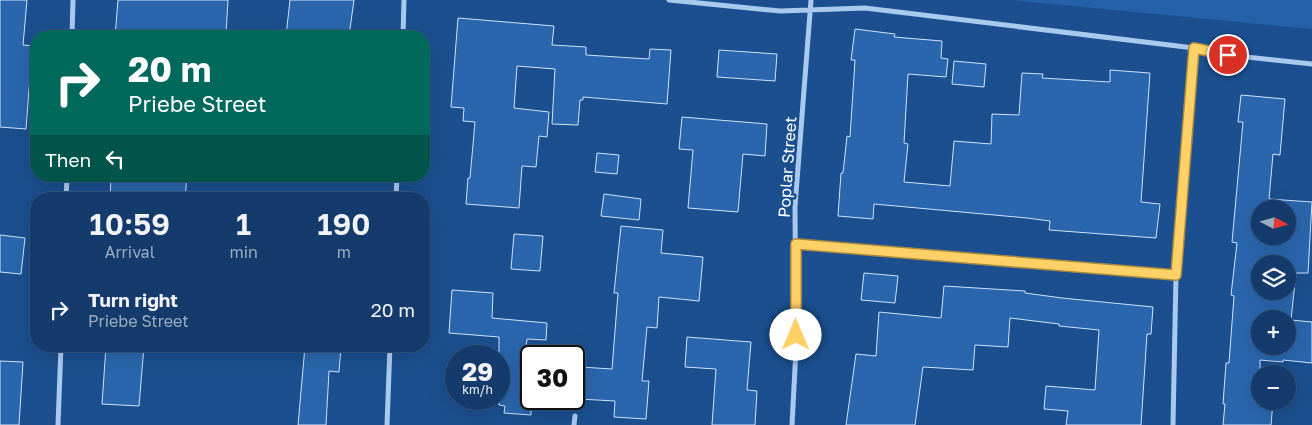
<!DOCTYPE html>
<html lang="en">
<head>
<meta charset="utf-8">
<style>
  :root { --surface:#143b6b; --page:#214673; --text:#f1f3f6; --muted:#9dadc1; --line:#33557e }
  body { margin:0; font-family:"Golos Text",sans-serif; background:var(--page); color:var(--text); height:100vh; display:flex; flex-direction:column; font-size:19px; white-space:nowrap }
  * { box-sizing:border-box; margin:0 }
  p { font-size:16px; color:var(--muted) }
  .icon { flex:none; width:28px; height:28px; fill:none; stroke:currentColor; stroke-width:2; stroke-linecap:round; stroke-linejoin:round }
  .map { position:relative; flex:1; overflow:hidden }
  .panel { position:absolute; left:30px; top:192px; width:400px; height:160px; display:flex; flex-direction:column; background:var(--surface); border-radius:20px; box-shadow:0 5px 20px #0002,0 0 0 1px var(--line) }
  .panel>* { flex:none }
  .top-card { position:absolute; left:30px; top:30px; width:400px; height:152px; border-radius:20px; box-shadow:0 5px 20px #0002,0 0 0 1px var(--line); background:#00695c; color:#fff; overflow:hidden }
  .needle { width:32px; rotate:96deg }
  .tools { position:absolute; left:1251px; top:200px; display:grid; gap:10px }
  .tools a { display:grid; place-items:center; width:45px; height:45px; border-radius:50%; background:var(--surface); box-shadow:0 5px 20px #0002,0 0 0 1px var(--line); font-size:25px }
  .speed { position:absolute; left:445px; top:345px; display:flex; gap:10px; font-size:25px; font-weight:700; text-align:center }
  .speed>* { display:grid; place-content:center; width:65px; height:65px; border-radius:50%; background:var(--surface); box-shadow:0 5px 20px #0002,0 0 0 1px var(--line); line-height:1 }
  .speed small { font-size:12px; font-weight:400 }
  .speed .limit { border:2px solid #111; border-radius:8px; background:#fff; color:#111 }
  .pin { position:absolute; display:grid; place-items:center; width:42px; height:42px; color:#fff; margin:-21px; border:2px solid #fff; border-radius:50%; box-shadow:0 1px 5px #0007 }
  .me { position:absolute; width:55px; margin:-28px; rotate:0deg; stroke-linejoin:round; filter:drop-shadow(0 0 4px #0008) }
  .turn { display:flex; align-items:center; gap:18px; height:105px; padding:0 15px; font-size:22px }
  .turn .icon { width:65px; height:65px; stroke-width:2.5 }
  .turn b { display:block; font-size:35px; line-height:42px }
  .then { display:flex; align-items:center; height:48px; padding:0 15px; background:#0003; gap:10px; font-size:19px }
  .eta { display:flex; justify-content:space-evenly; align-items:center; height:85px; text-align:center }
  .eta b { font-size:30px; font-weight:600; line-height:35px }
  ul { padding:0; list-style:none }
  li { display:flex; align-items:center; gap:15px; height:65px; padding:0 15px }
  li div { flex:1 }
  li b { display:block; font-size:19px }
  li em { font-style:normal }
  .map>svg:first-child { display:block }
  .green { fill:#2461a8 }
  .building { fill:#2a66ad; stroke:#cfe3fa; fill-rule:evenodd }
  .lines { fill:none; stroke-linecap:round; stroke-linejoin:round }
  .minor { stroke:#a9c9ee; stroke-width:5 }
  .route-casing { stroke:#a68842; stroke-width:12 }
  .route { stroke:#ffd166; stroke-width:9 }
  .labels { text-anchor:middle; stroke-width:5; stroke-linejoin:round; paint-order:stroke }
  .street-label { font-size:16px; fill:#fff; stroke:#1b4f8f }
</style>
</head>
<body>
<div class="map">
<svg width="1312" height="425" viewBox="0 0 1312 425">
  <rect width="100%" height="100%" fill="#1b4f8f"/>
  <path class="green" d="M1010,0h302v29z"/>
  <path class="building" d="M0,0h27l-4,45 13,1 -1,30h-5l-4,53 -26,-2z
    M118,0h110l-2,34 -22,-2v4h-89z
    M290,0h64l-5,36h-63z
    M458,18l96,8 -2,19 34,2v8l63,4 1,-10 21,1 -4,54 -84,-7v3h-3l-2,25 -26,-1 3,-55 -38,-3 -3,42 35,4 -2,25 -8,-1 -3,31 -14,-1 -3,42 -53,-4 2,-26h2l5,-56 -12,-1 1,-13 -13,-1z
    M855,29l40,5 -1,3 48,4 -1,17 7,1 -2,18 -38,-3 -4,69 4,1 -4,38 46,4 4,-45 37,3 1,-30 27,1 3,-42 21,1 -1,4 68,4v-12l40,3 -9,129 19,2 -4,34 -107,-8 1,-9 -23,-3 -153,-14 -1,15 -35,-3 3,-43h2l4,-37 3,1 5,-77h-4z
    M719,50l58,4 -2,27 -58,-4z
    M954,61l32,3 -2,23 -32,-3z
    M1241,95l44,4 -5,56 -7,-1 -4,45 43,3 -4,71h-12l-5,47 21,2v41l-29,-3v2l-23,-2v41h13l-2,24h-48l2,-21h-2l3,-41h3l5,-67 -3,-1 6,-52 -5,-1 11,-120h-5zM1260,209h28v27h-28zM1260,264h28v27h-28zM1260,319h28v27h-28z
    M682,117l85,7 -2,32 -22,-2 -5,58 -50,-4 5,-58 -14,-1z
    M597,153l22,2 -2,19 -22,-2z
    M111,176h76l-2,23h-75z
    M604,194l37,5 -2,21 -38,-4z
    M621,226l42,4 -2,23 42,4 -4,44 -40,-4 -2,31 -10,-1 -5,54h7l-3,38 -32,-2 1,-16 -36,-2 2,-32 31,2 6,-76h-4z
    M514,234l29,2 -3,35 -29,-2z
    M0,235l25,3 -4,36 -21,-2z
    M864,273l34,3 -3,27 -34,-3z
    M944,286l81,5v2l37,5 91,9 -2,27h-4l-6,91h-75l2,-14 -24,-2 2,-23 49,4 4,-60 -40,-4v-2l-49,-6 -2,29 -33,-2 -2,25 -50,-3 -8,58h-69l10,-71 20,2 3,-44 62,6z
    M452,290l41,3 -1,25 55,5 -1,17 -19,-1 -4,33h8v43l-27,-2 1,-7 -6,-1v-68l-50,-4z
    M687,337l64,5 -4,48 10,1 -2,34h-43l4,-56 -31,-2z
    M106,346h38l-5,60 -37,-2z
    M305,346h36l-2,26 -10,-1 -3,54h-28z
    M0,361l23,1 -4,63h-19z"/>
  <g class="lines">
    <path class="minor" d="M669,0l111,11 85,-3 329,40 34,7 84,9
      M72,36l1,-36
      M403,36l1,-36
      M66,199l1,-23
      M396,199l1,-23
      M796,244l380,31
      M58,425l3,-79
      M387,425l3,-79
      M574,425l1,-9
      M792,425l4,-76 -1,-143 16,-206
      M1173,425l3,-150 18,-227"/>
  </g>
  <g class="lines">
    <defs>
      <path id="route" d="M796,335v-91l380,31 18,-227 34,7"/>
    </defs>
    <use href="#route" class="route-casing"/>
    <use href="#route" class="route"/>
  </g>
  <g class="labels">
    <g class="street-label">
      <text transform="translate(787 167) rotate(-86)" y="6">Poplar Street</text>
    </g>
  </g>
</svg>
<div class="tools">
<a><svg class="needle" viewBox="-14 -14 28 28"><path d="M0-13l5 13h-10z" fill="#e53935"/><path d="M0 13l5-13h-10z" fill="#9dadc1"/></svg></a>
<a><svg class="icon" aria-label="layers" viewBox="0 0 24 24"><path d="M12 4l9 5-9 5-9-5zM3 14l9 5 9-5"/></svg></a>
<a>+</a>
<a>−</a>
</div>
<div class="speed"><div>29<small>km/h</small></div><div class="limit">30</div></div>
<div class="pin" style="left:1228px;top:55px;background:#d93025"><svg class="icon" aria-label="arrive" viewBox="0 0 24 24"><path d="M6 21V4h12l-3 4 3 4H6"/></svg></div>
<svg class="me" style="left:796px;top:335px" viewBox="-20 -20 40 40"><circle r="19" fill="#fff"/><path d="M0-13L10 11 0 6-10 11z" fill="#ffd166"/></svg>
<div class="top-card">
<div class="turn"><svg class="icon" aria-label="right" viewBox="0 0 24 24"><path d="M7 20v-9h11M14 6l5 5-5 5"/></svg><div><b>20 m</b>Priebe Street</div></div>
<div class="then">Then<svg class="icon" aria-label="left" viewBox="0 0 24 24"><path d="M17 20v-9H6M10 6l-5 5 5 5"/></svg></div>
</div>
<section class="panel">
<div class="eta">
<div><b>10:59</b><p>Arrival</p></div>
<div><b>1</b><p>min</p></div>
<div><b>190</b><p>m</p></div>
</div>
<ul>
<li><svg class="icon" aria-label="right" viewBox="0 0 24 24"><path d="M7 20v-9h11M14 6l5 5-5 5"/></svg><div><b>Turn right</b><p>Priebe Street</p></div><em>20 m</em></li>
</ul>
</section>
</div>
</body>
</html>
